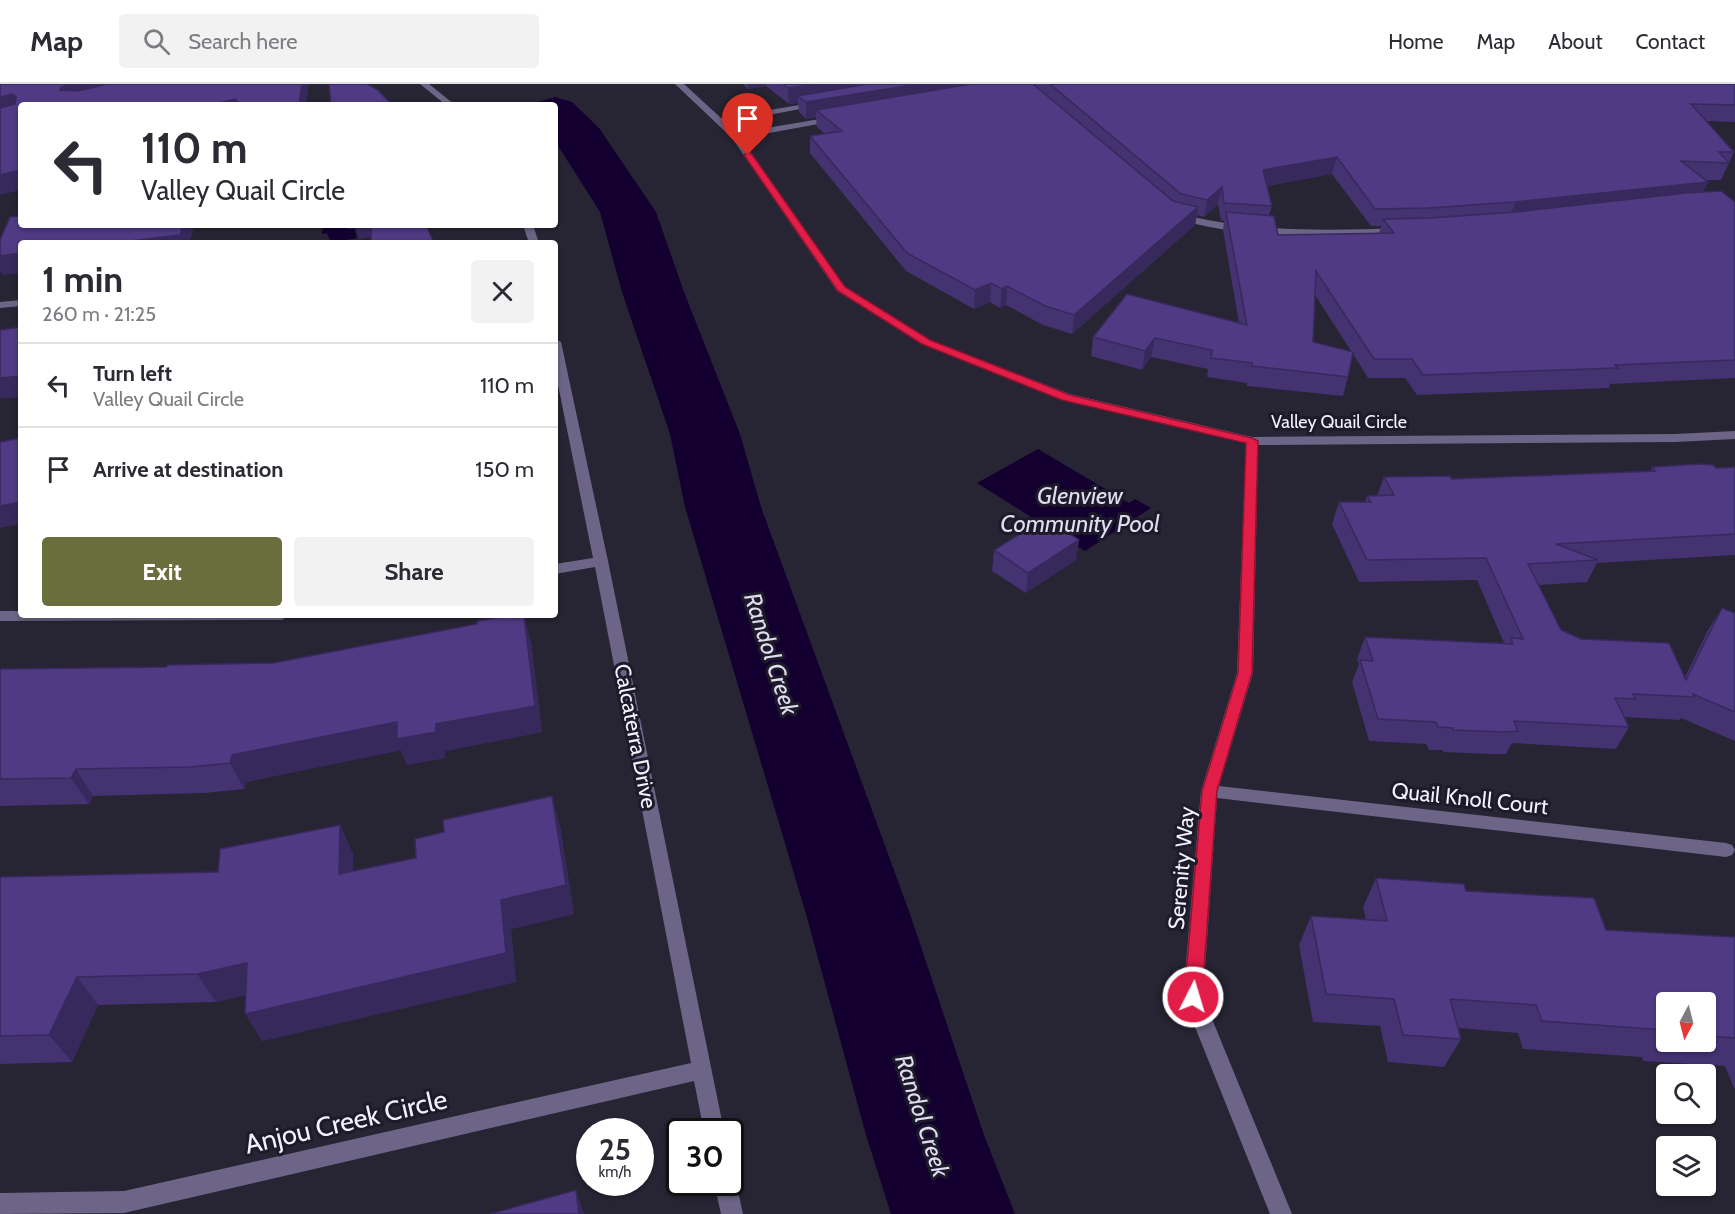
<!DOCTYPE html>
<html lang="en">
<head>
<meta charset="utf-8">
<style>
  :root { --surface:#fff; --page:#f2f2f3; --text:#2b2b33; --muted:#7c7c81; --line:#e1e1e2; --accent:#6a6e3c }
  body { margin:0; font-family:Cabin,sans-serif; background:var(--page); color:var(--text); height:100vh; display:flex; flex-direction:column; font-size:22px; white-space:nowrap }
  * { box-sizing:border-box; margin:0 }
  p { font-size:20px; color:var(--muted) }
  .icon { flex:none; width:33px; height:33px; fill:none; stroke:currentColor; stroke-width:2; stroke-linecap:round; stroke-linejoin:round }
  .map { position:relative; flex:1; overflow:hidden }
  .details { position:absolute; left:18px; top:156px; width:540px; height:378px; display:flex; flex-direction:column; background:var(--surface); border-radius:6px; box-shadow:0 2px 4px #0004 }
  .details>* { flex:none }
  .top-card { position:absolute; left:18px; top:18px; width:540px; height:126px; border-radius:6px; box-shadow:0 2px 4px #0004; background:#fff; color:var(--text); overflow:hidden }
  .needle { width:39px; rotate:187deg }
  .controls { position:absolute; left:1656px; top:908px; display:grid; gap:12px }
  .controls a { display:grid; place-items:center; width:60px; height:60px; border-radius:6px; background:var(--surface); box-shadow:0 2px 4px #0004; font-size:30px }
  .speed { position:absolute; left:576px; top:1034px; display:flex; gap:12px; font-size:30px; font-weight:700; text-align:center }
  .speed>* { display:grid; place-content:center; width:78px; height:78px; border-radius:50%; background:var(--surface); box-shadow:0 2px 4px #0004; line-height:1 }
  .speed small { font-size:15px; font-weight:400 }
  .speed .limit { border:3px solid #111; border-radius:9px; background:#fff; color:#111 }
  .pin { position:absolute; display:grid; place-items:center; width:51px; height:51px; color:#fff; margin:-62px -26px; border-radius:50% 50% 50% 0; rotate:-45deg; box-shadow:0 0 6px #0007 }
  .pin .icon { rotate:45deg }
  .me { position:absolute; width:66px; margin:-33px; rotate:5deg; stroke-linejoin:round; filter:drop-shadow(0 0 4px #0008) }
  .turn { display:flex; align-items:center; gap:21px; height:126px; padding:0 24px; font-size:27px }
  .turn .icon { width:78px; height:78px; stroke-width:2.5 }
  .turn b { display:block; font-size:42px; line-height:51px }
  .round { display:grid; place-items:center; flex:none; width:63px; height:63px; border-radius:6px; background:var(--page) }
  .headline { display:flex; align-items:center; justify-content:space-between; height:102px; padding:0 24px }
  h1 { font-size:36px; font-weight:700; line-height:45px }
  .primary-button { display:flex; gap:12px; margin-top:auto; padding:12px 24px }
  .primary-button a { flex:1; height:69px; border-radius:6px; background:var(--accent); color:#fff; font-size:24px; font-weight:700; line-height:69px; text-align:center }
  .primary-button a+a { background:var(--page); color:var(--text) }
  ul { padding:0; list-style:none }
  li { display:flex; align-items:center; gap:18px; height:84px; padding:0 24px; border-top:2px solid var(--line) }
  li div { flex:1 }
  li b { display:block; font-size:22px }
  li em { font-style:normal }
  header { display:flex; align-items:center; gap:36px; box-sizing:border-box; height:84px; padding:0 30px; background:var(--surface); border-bottom:2px solid var(--line) }
  header strong { font-size:28px }
  nav { display:flex; gap:33px; margin-inline-start:auto; font-size:21px }
  .search { width:420px; height:54px; background:var(--page); display:flex; align-items:center; gap:15px; box-sizing:border-box; padding:0 21px; border-radius:6px; color:var(--muted); font-size:22px }
  .map>svg:first-child { display:block }
  .water { fill:#130031 }
  .lines { fill:none; stroke-linecap:round; stroke-linejoin:round }
  .river { fill:#130031; fill-rule:evenodd }
  .minor { fill:#6c6587; fill-rule:evenodd }
  .wall { fill:#443271; fill-rule:evenodd }
  .shaded-wall { fill:#37295c }
  .building { fill:#4f3a83; stroke:#37295c; stroke-width:1.5 }
  .route { fill:#e11d48; stroke:#92132f; stroke-width:1.5 }
  .labels { text-anchor:middle; stroke-width:6; stroke-linejoin:round; paint-order:stroke }
  .far-street-label { font-size:18px; fill:#f3f1fc; stroke:#1d1a29 }
  .street-label { font-size:22px; fill:#f3f1fc; stroke:#1d1a29 }
  .water-label { font-size:24px; font-style:italic; fill:#e0dcf1; stroke:#1d1a29 }
  .near-street-label { font-size:27px; fill:#f3f1fc; stroke:#1d1a29 }
</style>
</head>
<body>
<header>
<strong>Map</strong>
<div class="search"><svg class="icon" aria-label="search" viewBox="0 0 24 24"><circle cx="10" cy="10" r="6"/><path d="M15 15l6 6"/></svg>Search here</div>
<nav><a>Home</a><a>Map</a><a>About</a><a>Contact</a></nav>
</header>
<div class="map">
<svg width="1735" height="1130" viewBox="0 0 1735 1130">
  <rect width="100%" height="100%" fill="#272433"/>
  <path class="water" d="M323,141h25l1,4 5,-1 3,10 -26,5 -4,-10 -5,1z
    M1038,365l91,54 6,-4 16,9 -66,43 -108,-68z"/>
  <g class="lines">
    <path class="river" d="M555,13l17,5 27,26 57,84 28,80 56,142 21,73 149,407 74,221 31,79h-124l-25,-79 -60,-221 -121,-407 -15,-73 -48,-142 -22,-80 -45,-71v-36h-20l3,-3z"/>
    <path class="minor" d="M420,0h9l26,21h-9z
      M675,0h9l37,34 96,-16 4,3 -95,18 11,10 101,-17v4l-3,1 -94,17 104,149 85,53 140,54 182,43 423,-3 60,-3v8l-60,3 -417,3 -5,228 -34,113 507,57 6,2 3,5 -3,5 -6,2 -509,-59 -14,199 89,217h-22l-87,-217 18,-206 36,-118 9,-230 -184,-43 -140,-56 -85,-53 -105,-153z
      M1177,129c71,19 148,18 221,15l5,3 -5,3c-69,3 -159,5 -224,-16v-4z
      M523,141h10l6,18h-10z
      M21,216v6l-21,2v-6z
      M555,255l6,3 47,219 116,570h-20l-10,-50 -570,132 -124,1v-21l124,-2 567,-128 -96,-496 -40,7v-10l38,-6 -38,-188z
      M0,527h21v4h268l-7,5 -282,1z
      M730,1090l6,8 7,32h-22l-7,-32h16z"/>
  </g>
  <path class="wall" d="M743,0h992v38l-29,-1 28,31 -13,28h-16l3,2 -5,10 32,10v176l-125,6 -1,4 -192,7 -12,-17h-37l-15,-24 -5,23 -5,19 -96,-10v-3l-40,-6 1,-8 -57,-12 -9,13 -51,-14 2,-19 146,-14 -16,-93 1,-9 -3,-1 -3,-16 -14,13 -7,-2 -2,10 -123,109 -29,-9 -37,-20 -6,3 -10,-6 -16,7 -68,-38 -96,-118v-17l15,-2 -8,-7 -1,-10 -10,2 -7,-7 -1,-9 -9,1 -23,-18 -18,3zM1332,90l39,52h10l-2,7 -101,2 -9,-19 3,-10 -5,-20zM1315,211l36,56 -38,-9z
    M1652,383l64,1 19,-1v88l-138,8 -10,19 -48,3 22,45 20,9 104,38 23,-47 14,-22 13,5v128l-54,-23 -1,2 -55,-3 4,10 -13,22 -104,-6 -6,11h-14l-49,-2v-2h-14l-3,-6 -57,-3 -17,-59 7,-18 -2,-5 8,-22 139,6 -27,-63 -118,2 -27,-58 7,-22h26l2,-6h10l7,-19 68,2 199,-8z
    M1079,456l-3,20 -50,33 -34,-22 2,-21z
    M514,534l17,24 11,90 -97,19v7l-38,7 -6,-15 -155,32 -2,7 -39,4 -112,3 -4,8 -89,2v-137l166,-2 107,-4z
    M340,741l13,29v17l207,-45 14,88 -63,15 5,53 -254,59 -16,-46 -30,7 -118,3 -26,57 -72,2v-187l218,-5z
    M1376,794l90,13 140,39 129,7v151h-1l-9,-22 -82,-5 -1,-4 -119,-8 -5,-16 -60,-5 3,11 -17,28 -56,-5 -8,-36 -67,-4 -14,-77 12,-29 55,4 -3,-13zM1666,918h40v39h-40z"/>
  <path class="shaded-wall" d="M72,0h75l-80,19 -7,-13 1,-3z
    M302,0h7l-3,21h-7z
    M748,0h18v2l-18,3z
    M816,0h96l-114,12v7l-9,1 -1,-16z
    M918,0h96l-198,26v7l-10,2v-17z
    M13,10l7,17 -20,5v-19z
    M235,15l2,6h-26z
    M1337,73l-5,17 -72,13 3,-17z
    M21,86v20l-21,5v-20z
    M1708,98l-8,17 -191,21 6,-18z
    M1222,103l-4,17 -14,13 3,-17z
    M1198,123l-3,18 -123,109 2,-19z
    M183,141h11l-4,18h-77z
    M347,141h7l1,3 -7,1z
    M355,141h18l3,11 -17,3z
    M21,169v20l-19,2 -2,-4v-15z
    M991,199l-1,19 -16,7 1,-19z
    M1007,202l-1,19 -6,3 2,-19z
    M1155,254l-4,19 -9,13 3,-19z
    M21,292v21l-21,2v-21z
    M21,418v22l-21,4v-22z
    M1079,456l-3,20 -50,33 2,-20z
    M524,532l7,26 11,90 -97,19v7l-38,7 -6,-15 -155,32 -2,7 -14,-26 2,-8 165,-33 39,2z
    M76,685l17,27 -4,8 -18,-26z
    M552,712l8,30 14,88 -63,15 5,53 -254,59 -17,-27 256,-114z
    M340,741l13,29v49l-14,-29z
    M247,879l17,28 -48,11 -19,-28z
    M77,893l21,28 -26,57 -23,-27z
    M576,1106l8,24h-5z"/>
  <path class="building" d="M0,0h72l-11,3 -1,3 18,1 29,-7h195l-3,21h-59l-5,-6 -24,6h-190v65l-21,5v-67l15,-4 1,-7 -3,-3 -13,3z
    M329,0h38l11,6 14,15h-61z
    M783,0h33l-28,4z
    M868,0h50l-112,18 -8,-6z
    M971,0h62l140,117 25,6 -124,108 -29,-9 -38,-20 -5,3 -11,-6 -16,7 -68,-37 -97,-117 32,-5 -26,-21z
    M1050,0h685v21l-44,-1 43,48h-15l10,11 -48,-2 27,21 -193,20 -86,6 -54,1 -38,-52 -74,13 9,36 -48,-3 -2,-16 -15,13 -26,-6z
    M1721,107l14,11v158l-120,5 3,3 -195,7 -11,-16h-38l-58,-88 -3,71 40,10 -5,25 -96,-11v-3l-41,-5 1,-8 -57,-12 -10,13 -52,-14 34,-43 120,31 -21,-113 48,4 4,19 116,-2 -11,-14 47,-1 86,-6 170,-19z
    M21,132v9h162l-3,10 -67,8h-92v10l-21,3v-16l10,-23z
    M371,141h55l8,18h-63z
    M21,243v49l-21,2v-48z
    M21,354v64l-21,4v-64z
    M1700,380l13,1 3,3 19,-1v67l-179,10 42,16 -70,4 33,66 20,9 88,4 17,37 36,-72 13,5v99l-42,-18 1,3 -61,-3 2,5 -20,-1 14,29 -115,-6 4,10 -15,1 -50,-2v-2l-15,-1 -2,-5 -58,-3 -18,-59 13,1 -8,-24 148,7 -2,-6 12,1 -37,-81 -119,2 -28,-58h32l-4,-6 27,-1 -10,-18 66,-1 2,3 203,-8 -3,-4z
    M1046,434l33,22 -51,33 -34,-23z
    M510,531h4v3l10,-2 11,90 -99,18v8l-39,7v-17l-165,33 -2,8 -40,4 -114,2 -5,9 -71,1v-110l166,-2 2,-2 105,-2 204,-39v-3z
    M552,712l14,89 -65,15 5,53 -261,61 2,-51 -50,11 -120,3 -28,58 -49,1v-159l218,-5 2,-23 120,-24 -1,49 77,-16 -1,-19 29,-7 -1,-12z
    M1376,794l88,6 2,7 128,7 12,32 129,7v101l-29,-2v-34h-40v32l-2,-4 -122,-9 -6,-16 -86,-6 11,40 -58,-4 -9,-36 -68,-5 -15,-78 76,5z
    M576,1106l3,24h-89z"/>
  <path class="route" d="M748,68l3,1 94,134 85,53 140,55 182,43 6,3 -6,232 -35,118 -15,206 -3,5 -6,2 -6,-2 -3,-5 18,-206 36,-118 8,-230 -184,-43 -140,-56 -84,-53 -94,-136z"/>
  <g class="labels">
    <g class="far-street-label">
      <text x="1339" y="344">Valley Quail Circle</text>
    </g>
    <g class="street-label">
      <text transform="translate(636 652) rotate(79)" y="8">Calcaterra Drive</text>
      <text transform="translate(1470 714) rotate(6)" y="8">Quail Knoll Court</text>
      <text transform="translate(1181 784) rotate(-85)" y="8">Serenity Way</text>
    </g>
    <g class="water-label">
      <text x="1080" y="420">Glenview<tspan x="1080" dy="28">Community Pool</tspan></text>
      <text transform="translate(771 570) rotate(72)" y="8">Randol Creek</text>
      <text transform="translate(922 1032) rotate(72)" y="8">Randol Creek</text>
    </g>
    <g class="near-street-label">
      <text transform="translate(346 1038) rotate(-13)" y="9">Anjou Creek Circle</text>
    </g>
  </g>
</svg>
<div class="controls">
<a><svg class="needle" viewBox="-14 -14 28 28"><path d="M0-13l5 13h-10z" fill="#e53935"/><path d="M0 13l5-13h-10z" fill="#7c7c81"/></svg></a>
<a><svg class="icon" aria-label="search" viewBox="0 0 24 24"><circle cx="10" cy="10" r="6"/><path d="M15 15l6 6"/></svg></a>
<a><svg class="icon" aria-label="layers" viewBox="0 0 24 24"><path d="M12 4l9 5-9 5-9-5zM3 14l9 5 9-5"/></svg></a>
</div>
<div class="speed"><div>25<small>km/h</small></div><div class="limit">30</div></div>
<div class="pin" style="left:748px;top:71px;background:#d93025"><svg class="icon" aria-label="arrive" viewBox="0 0 24 24"><path d="M6 21V4h12l-3 4 3 4H6"/></svg></div>
<svg class="me" style="left:1193px;top:913px" viewBox="-20 -20 40 40"><circle r="17" fill="#e11d48" stroke="#fff" stroke-width="3"/><path d="M0-11L8 9 0 5-8 9z" fill="#fff"/></svg>
<div class="top-card">
<div class="turn"><svg class="icon" aria-label="left" viewBox="0 0 24 24"><path d="M17 20v-9H6M10 6l-5 5 5 5"/></svg><div><b>110 m</b>Valley Quail Circle</div></div>
</div>
<section class="details">
<div class="headline"><div><h1>1 min</h1><p>260 m · 21:25</p></div><a class="round"><svg class="icon" aria-label="close" viewBox="0 0 24 24"><path d="M6 6l12 12M18 6L6 18"/></svg></a></div>
<ul>
<li><svg class="icon" aria-label="left" viewBox="0 0 24 24"><path d="M17 20v-9H6M10 6l-5 5 5 5"/></svg><div><b>Turn left</b><p>Valley Quail Circle</p></div><em>110 m</em></li>
<li><svg class="icon" aria-label="arrive" viewBox="0 0 24 24"><path d="M6 21V4h12l-3 4 3 4H6"/></svg><div><b>Arrive at destination</b></div><em>150 m</em></li>
</ul>
<div class="primary-button"><a>Exit</a><a>Share</a></div>
</section>
</div>
</body>
</html>
